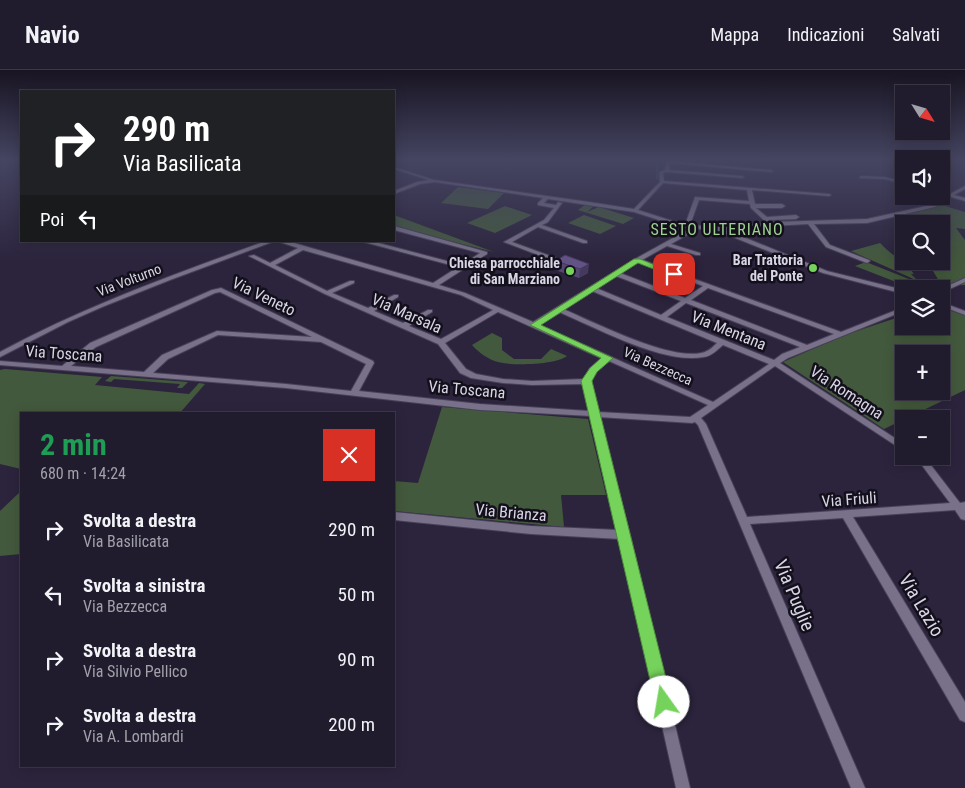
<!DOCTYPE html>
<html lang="it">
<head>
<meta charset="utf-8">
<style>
  :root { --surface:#211b2e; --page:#2d283a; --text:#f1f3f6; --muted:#a2a1aa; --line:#3e394a }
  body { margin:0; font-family:"Roboto Condensed",sans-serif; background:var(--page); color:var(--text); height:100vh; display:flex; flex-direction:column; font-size:19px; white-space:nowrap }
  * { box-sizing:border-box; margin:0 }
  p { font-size:16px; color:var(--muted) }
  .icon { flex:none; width:28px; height:28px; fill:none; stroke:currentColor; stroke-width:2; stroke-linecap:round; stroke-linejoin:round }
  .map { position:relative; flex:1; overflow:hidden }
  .side { position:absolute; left:20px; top:342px; width:375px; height:355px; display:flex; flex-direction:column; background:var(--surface); border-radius:0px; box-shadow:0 2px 12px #0003,0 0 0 1px var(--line) }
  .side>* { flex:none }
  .banner { position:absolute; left:20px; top:20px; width:375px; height:152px; border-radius:0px; box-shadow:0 2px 12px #0003,0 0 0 1px var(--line); background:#202124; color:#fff; overflow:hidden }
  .needle { width:32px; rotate:127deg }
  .tools { position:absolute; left:895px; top:15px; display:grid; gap:10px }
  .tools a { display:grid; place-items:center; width:55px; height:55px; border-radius:0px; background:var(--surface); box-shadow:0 2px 12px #0003,0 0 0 1px var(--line); font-size:25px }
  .pin { position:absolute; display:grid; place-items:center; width:42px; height:42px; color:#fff; margin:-21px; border-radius:10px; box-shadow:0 2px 8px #0006 }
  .me { position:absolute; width:55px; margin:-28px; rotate:347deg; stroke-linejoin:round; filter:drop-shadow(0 0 4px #0008) }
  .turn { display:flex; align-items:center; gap:18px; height:105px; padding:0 20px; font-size:22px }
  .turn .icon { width:65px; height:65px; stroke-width:2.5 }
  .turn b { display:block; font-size:35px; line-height:42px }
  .then { display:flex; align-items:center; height:48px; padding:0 20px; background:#0003; gap:10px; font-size:19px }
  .round { display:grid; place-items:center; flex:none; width:52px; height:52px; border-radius:0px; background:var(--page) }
  .headline { display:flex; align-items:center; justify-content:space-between; height:85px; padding:0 20px }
  h1 { font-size:30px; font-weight:700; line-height:38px; color:#1e9e55 }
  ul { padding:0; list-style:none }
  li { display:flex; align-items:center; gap:15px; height:65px; padding:0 20px }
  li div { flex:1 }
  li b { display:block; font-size:19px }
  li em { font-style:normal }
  header { display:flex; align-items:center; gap:30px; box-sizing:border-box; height:70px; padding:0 25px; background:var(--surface); border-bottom:1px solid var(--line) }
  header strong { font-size:24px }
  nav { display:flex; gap:28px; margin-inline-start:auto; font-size:18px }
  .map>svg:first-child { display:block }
  .green { fill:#43593d; fill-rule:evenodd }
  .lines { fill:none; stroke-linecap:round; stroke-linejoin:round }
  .stream { stroke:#486e3f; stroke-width:1 }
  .minor-casing { stroke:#484058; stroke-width:2 }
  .minor { fill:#787189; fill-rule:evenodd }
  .wall { fill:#554772 }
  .shaded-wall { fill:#45395d }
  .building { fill:#635285; stroke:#45395d }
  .route { fill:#75d25b; stroke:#4c883b }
  .poi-dot { fill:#75d25b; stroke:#13101b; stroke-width:2 }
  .labels { text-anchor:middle; stroke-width:5; stroke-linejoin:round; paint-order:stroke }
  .far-poi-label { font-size:14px; font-weight:bold; fill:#d9d5e6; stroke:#13101b; text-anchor:end }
  .far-street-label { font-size:14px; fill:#d9d5e6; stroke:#13101b }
  .far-quarter-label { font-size:16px; letter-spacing:1px; fill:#9fd193; stroke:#13101b }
  .street-label { font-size:16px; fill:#d9d5e6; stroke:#13101b }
  .near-street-label { font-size:19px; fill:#d9d5e6; stroke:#13101b }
</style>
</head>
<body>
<header>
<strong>Navio</strong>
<nav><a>Mappa</a><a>Indicazioni</a><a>Salvati</a></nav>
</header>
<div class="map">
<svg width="965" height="718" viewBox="0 0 965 718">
  <rect width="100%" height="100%" fill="#2c243d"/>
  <path class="green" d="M458,117l46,6 -16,16 -47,-6z
    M586,134l8,2 -7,6 12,-5 35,11 -11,6 -45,-14z
    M942,135l23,7v17l-9,-1 9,12v45l-23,1 -15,-25h14v-37h-23l8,-5 -19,-6z
    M505,136l27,9 -37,18 -28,-10z
    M394,145l100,37 -100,-25z
    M584,145l32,11 -16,8 -32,-11z
    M880,173c11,12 24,18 34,31h-3l7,7 -67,-30z
    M866,192l68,27h-20l-59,-23z
    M948,240l17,5v75l-81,39 -101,-67 62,-27 57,-19 1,-4 1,14h37v-14zM904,284h37v37h-37z
    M492,263l10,5v12l12,9h27l10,-10 16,7c-12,9 -55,10 -69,6 -9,-2 -20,-10 -26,-17z
    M5,299l97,8 -7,8 94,9 10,-11 6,1 -26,30h-158v55l-21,-5v-94z
    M111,306l77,6 -6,6h-5l3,-4 -66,-5 -3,3 -6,-1z
    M442,337l146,12 18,76h-45l3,32 -170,-16v-30l24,2z
    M21,421v63l-21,2v-45z"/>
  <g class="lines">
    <path class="stream" d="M657,90v19"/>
    <defs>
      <path id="minor" d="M668,91l103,9 2,1 -2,1 -101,-9 -1,7 73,6 2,1 -2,1 -75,-6 -4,1 1,8 165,13 2,1 -2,1 -77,-6 3,14h27l3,2 -3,2h-26l11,9 29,-2 3,2 -3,2 -27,1 3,2 95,-3 64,-14 15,-9 -5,-1v-3l9,2 15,-8v3l-11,6 11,3v3l-14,-4 -16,10 -68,16 -53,1 16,21 39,15 1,1 -3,2 -41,-16 -18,-23 -37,2 -45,4 101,41 77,19v4l-81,-21 -105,-42 -20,-2 -27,15 29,9v2h-4l-29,-9 -25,14 199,72 63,-25v4l-116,47 -8,5 124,81v7l-129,-85 -74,52 5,6 41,93 203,-14 -29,-39 -9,-8h11l4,4 33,43 5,-1v18l-4,-1 -6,-9 -102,7 112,185v20l-5,-2 -117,-202 -93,6 115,264h-14l-153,-363 -3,-3 -3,1 -93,-6 31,118 60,253h-14l-56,-249 -89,-5 -137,-14v-8l137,14 87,4 -27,-114 -111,-6 -194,-22 -286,-23v-4l62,5 28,-23 122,-53 9,-2 152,73 1,2 -15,28 121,13 109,7 -5,-27 -52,1 -29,-2 -32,-5 -11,-5 -22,-29 -113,-50 -76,-38 5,-1 16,8 28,-15 -21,-7h10l146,42 25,-16 -98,-26h11l91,24 18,-12 -86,-23v-4l93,26v2l-48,31 26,8 68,29 102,-63 56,-31 -10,-1 -47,-15 -86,-13 -4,4 12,2 2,-3 4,1 -14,19 -6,3 45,16v2h-4l-45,-16 -26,15 44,16v2l-2,1 -50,-19 40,-22 10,-12 -16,-3v-2l5,-5 -108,-16 -15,2 -26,10v-3l23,-9 12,-2 -35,-11v-2l40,13 155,22 45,7 26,-27 -1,-10 6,-2 1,-8zM663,113l84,7 2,11 -54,-4 -10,28 -47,-15zM699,130l51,4 1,4 16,15 -48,4 -29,-2zM303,180l158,45 32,15 -52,29 -32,-13 23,-14v-2h-4l-25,13 -29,-12 24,-14v-2h-4l-26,13 -36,-15 22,-10v-2h-4l-23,10 -52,-26zM638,192l65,24 -18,12 -65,-25zM616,206l65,25 -20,14 -65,-27zM708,218l126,46 -27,11 -116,-45zM592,221l125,52c-4,4 -9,9 -16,10 -33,7 -105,-30 -138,-44zM220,222l92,45 -95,-6 -55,24 -18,17 -73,-6 25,-19 119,-54zM686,233l114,44 -18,7 -8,6 -107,-43zM498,242l105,47 -13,9 -6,11 -52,2 -29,-2 -27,-5 -10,-5 -21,-26zM559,242c38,16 105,53 145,45 8,-1 13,-7 19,-12l46,19 -56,38 -174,-77zM218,265l103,7 45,22 -15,27 -65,-7 -133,-11 15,-14zM609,291l99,44 -18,12 -92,-5 -7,-31 5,-10z
        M861,106l24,1 19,5v2l-19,-5 -26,-1z
        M266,171h9l-105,39 -68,27 -34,15 -68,35v-5c85,-46 175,-78 266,-111z
        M965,208v4l-24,11v-4z
        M941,232l24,9v4l-24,-9z"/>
    </defs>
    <use href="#minor" class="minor-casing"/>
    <use href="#minor" class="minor"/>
  </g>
  <path class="wall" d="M565,185l23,18 -9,5 -24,-8 1,-9z"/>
  <path class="shaded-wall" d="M589,194l-1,9 -9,5 1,-9z"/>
  <path class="building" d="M565,185l24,9 -9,5 -24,-8z"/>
  <linearGradient id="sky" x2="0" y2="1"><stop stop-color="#181422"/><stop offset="0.47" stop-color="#454562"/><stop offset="1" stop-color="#454562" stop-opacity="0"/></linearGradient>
  <rect width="965" height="191" fill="url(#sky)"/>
  <path class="route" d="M634,189h6l38,15 -7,2 -33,-13 -97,62 72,33 -16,14 -5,9 80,321 -2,6 -6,2 -6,-2 -3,-6 -74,-321 9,-13 11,-10 -71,-33z"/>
  <g class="poi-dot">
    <circle cx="813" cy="198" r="5"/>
    <circle cx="570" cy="201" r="5"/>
  </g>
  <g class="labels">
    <g class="far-poi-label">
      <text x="803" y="195">Bar Trattoria<tspan x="803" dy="16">del Ponte</tspan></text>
      <text x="560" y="198">Chiesa parrocchiale<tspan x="560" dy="16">di San Marziano</tspan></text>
    </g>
    <g class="far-street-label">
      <text transform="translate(129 210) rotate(-21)" y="5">Via Volturno</text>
      <text transform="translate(658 296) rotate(24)" y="5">Via Bezzecca</text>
    </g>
    <g class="far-quarter-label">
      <text x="717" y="165">SESTO ULTERIANO</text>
    </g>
    <g class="street-label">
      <text transform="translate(264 226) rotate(26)" y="6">Via Veneto</text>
      <text transform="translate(407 243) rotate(24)" y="6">Via Marsala</text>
      <text transform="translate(729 260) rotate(22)" y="6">Via Mentana</text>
      <text transform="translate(64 283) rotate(4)" y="6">Via Toscana</text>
      <text transform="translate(467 319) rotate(5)" y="6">Via Toscana</text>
      <text transform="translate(847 322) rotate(33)" y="6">Via Romagna</text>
      <text transform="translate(849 429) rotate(-4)" y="6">Via Friuli</text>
      <text transform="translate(511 442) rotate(5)" y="6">Via Brianza</text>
    </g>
    <g class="near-street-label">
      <text transform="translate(795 525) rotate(67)" y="7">Via Puglie</text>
      <text transform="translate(922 535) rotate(59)" y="7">Via Lazio</text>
    </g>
  </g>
</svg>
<div class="tools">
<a><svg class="needle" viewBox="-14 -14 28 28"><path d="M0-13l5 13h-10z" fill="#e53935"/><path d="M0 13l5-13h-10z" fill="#a2a1aa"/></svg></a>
<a><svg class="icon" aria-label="sound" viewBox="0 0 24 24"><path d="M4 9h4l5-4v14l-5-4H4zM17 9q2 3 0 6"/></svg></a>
<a><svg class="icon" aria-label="search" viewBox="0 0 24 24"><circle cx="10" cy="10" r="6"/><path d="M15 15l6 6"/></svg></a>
<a><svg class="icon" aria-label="layers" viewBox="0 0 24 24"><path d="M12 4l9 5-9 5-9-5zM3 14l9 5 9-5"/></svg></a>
<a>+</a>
<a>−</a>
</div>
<div class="pin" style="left:674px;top:204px;background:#d93025"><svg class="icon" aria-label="arrive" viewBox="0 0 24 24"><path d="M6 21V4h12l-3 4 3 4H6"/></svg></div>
<svg class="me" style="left:664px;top:632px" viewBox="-20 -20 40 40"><circle r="19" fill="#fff"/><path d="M0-13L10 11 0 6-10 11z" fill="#75d25b"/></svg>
<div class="banner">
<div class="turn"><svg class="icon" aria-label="right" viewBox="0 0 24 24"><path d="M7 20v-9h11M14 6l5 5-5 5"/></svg><div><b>290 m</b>Via Basilicata</div></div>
<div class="then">Poi<svg class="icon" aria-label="left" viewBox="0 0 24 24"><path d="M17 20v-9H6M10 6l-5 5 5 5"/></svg></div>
</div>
<section class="side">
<div class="headline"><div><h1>2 min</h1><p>680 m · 14:24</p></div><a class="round" style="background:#d93025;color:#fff"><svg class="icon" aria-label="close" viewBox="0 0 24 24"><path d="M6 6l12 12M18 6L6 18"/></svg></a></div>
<ul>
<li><svg class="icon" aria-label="right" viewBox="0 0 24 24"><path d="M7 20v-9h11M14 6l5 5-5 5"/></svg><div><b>Svolta a destra</b><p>Via Basilicata</p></div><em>290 m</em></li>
<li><svg class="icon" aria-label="left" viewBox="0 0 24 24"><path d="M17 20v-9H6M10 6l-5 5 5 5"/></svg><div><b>Svolta a sinistra</b><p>Via Bezzecca</p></div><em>50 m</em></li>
<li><svg class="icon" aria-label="right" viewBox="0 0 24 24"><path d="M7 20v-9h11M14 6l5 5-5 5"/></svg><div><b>Svolta a destra</b><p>Via Silvio Pellico</p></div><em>90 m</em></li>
<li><svg class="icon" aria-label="right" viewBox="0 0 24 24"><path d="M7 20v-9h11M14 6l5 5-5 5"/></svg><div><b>Svolta a destra</b><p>Via A. Lombardi</p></div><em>200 m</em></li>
</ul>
</section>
</div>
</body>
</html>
